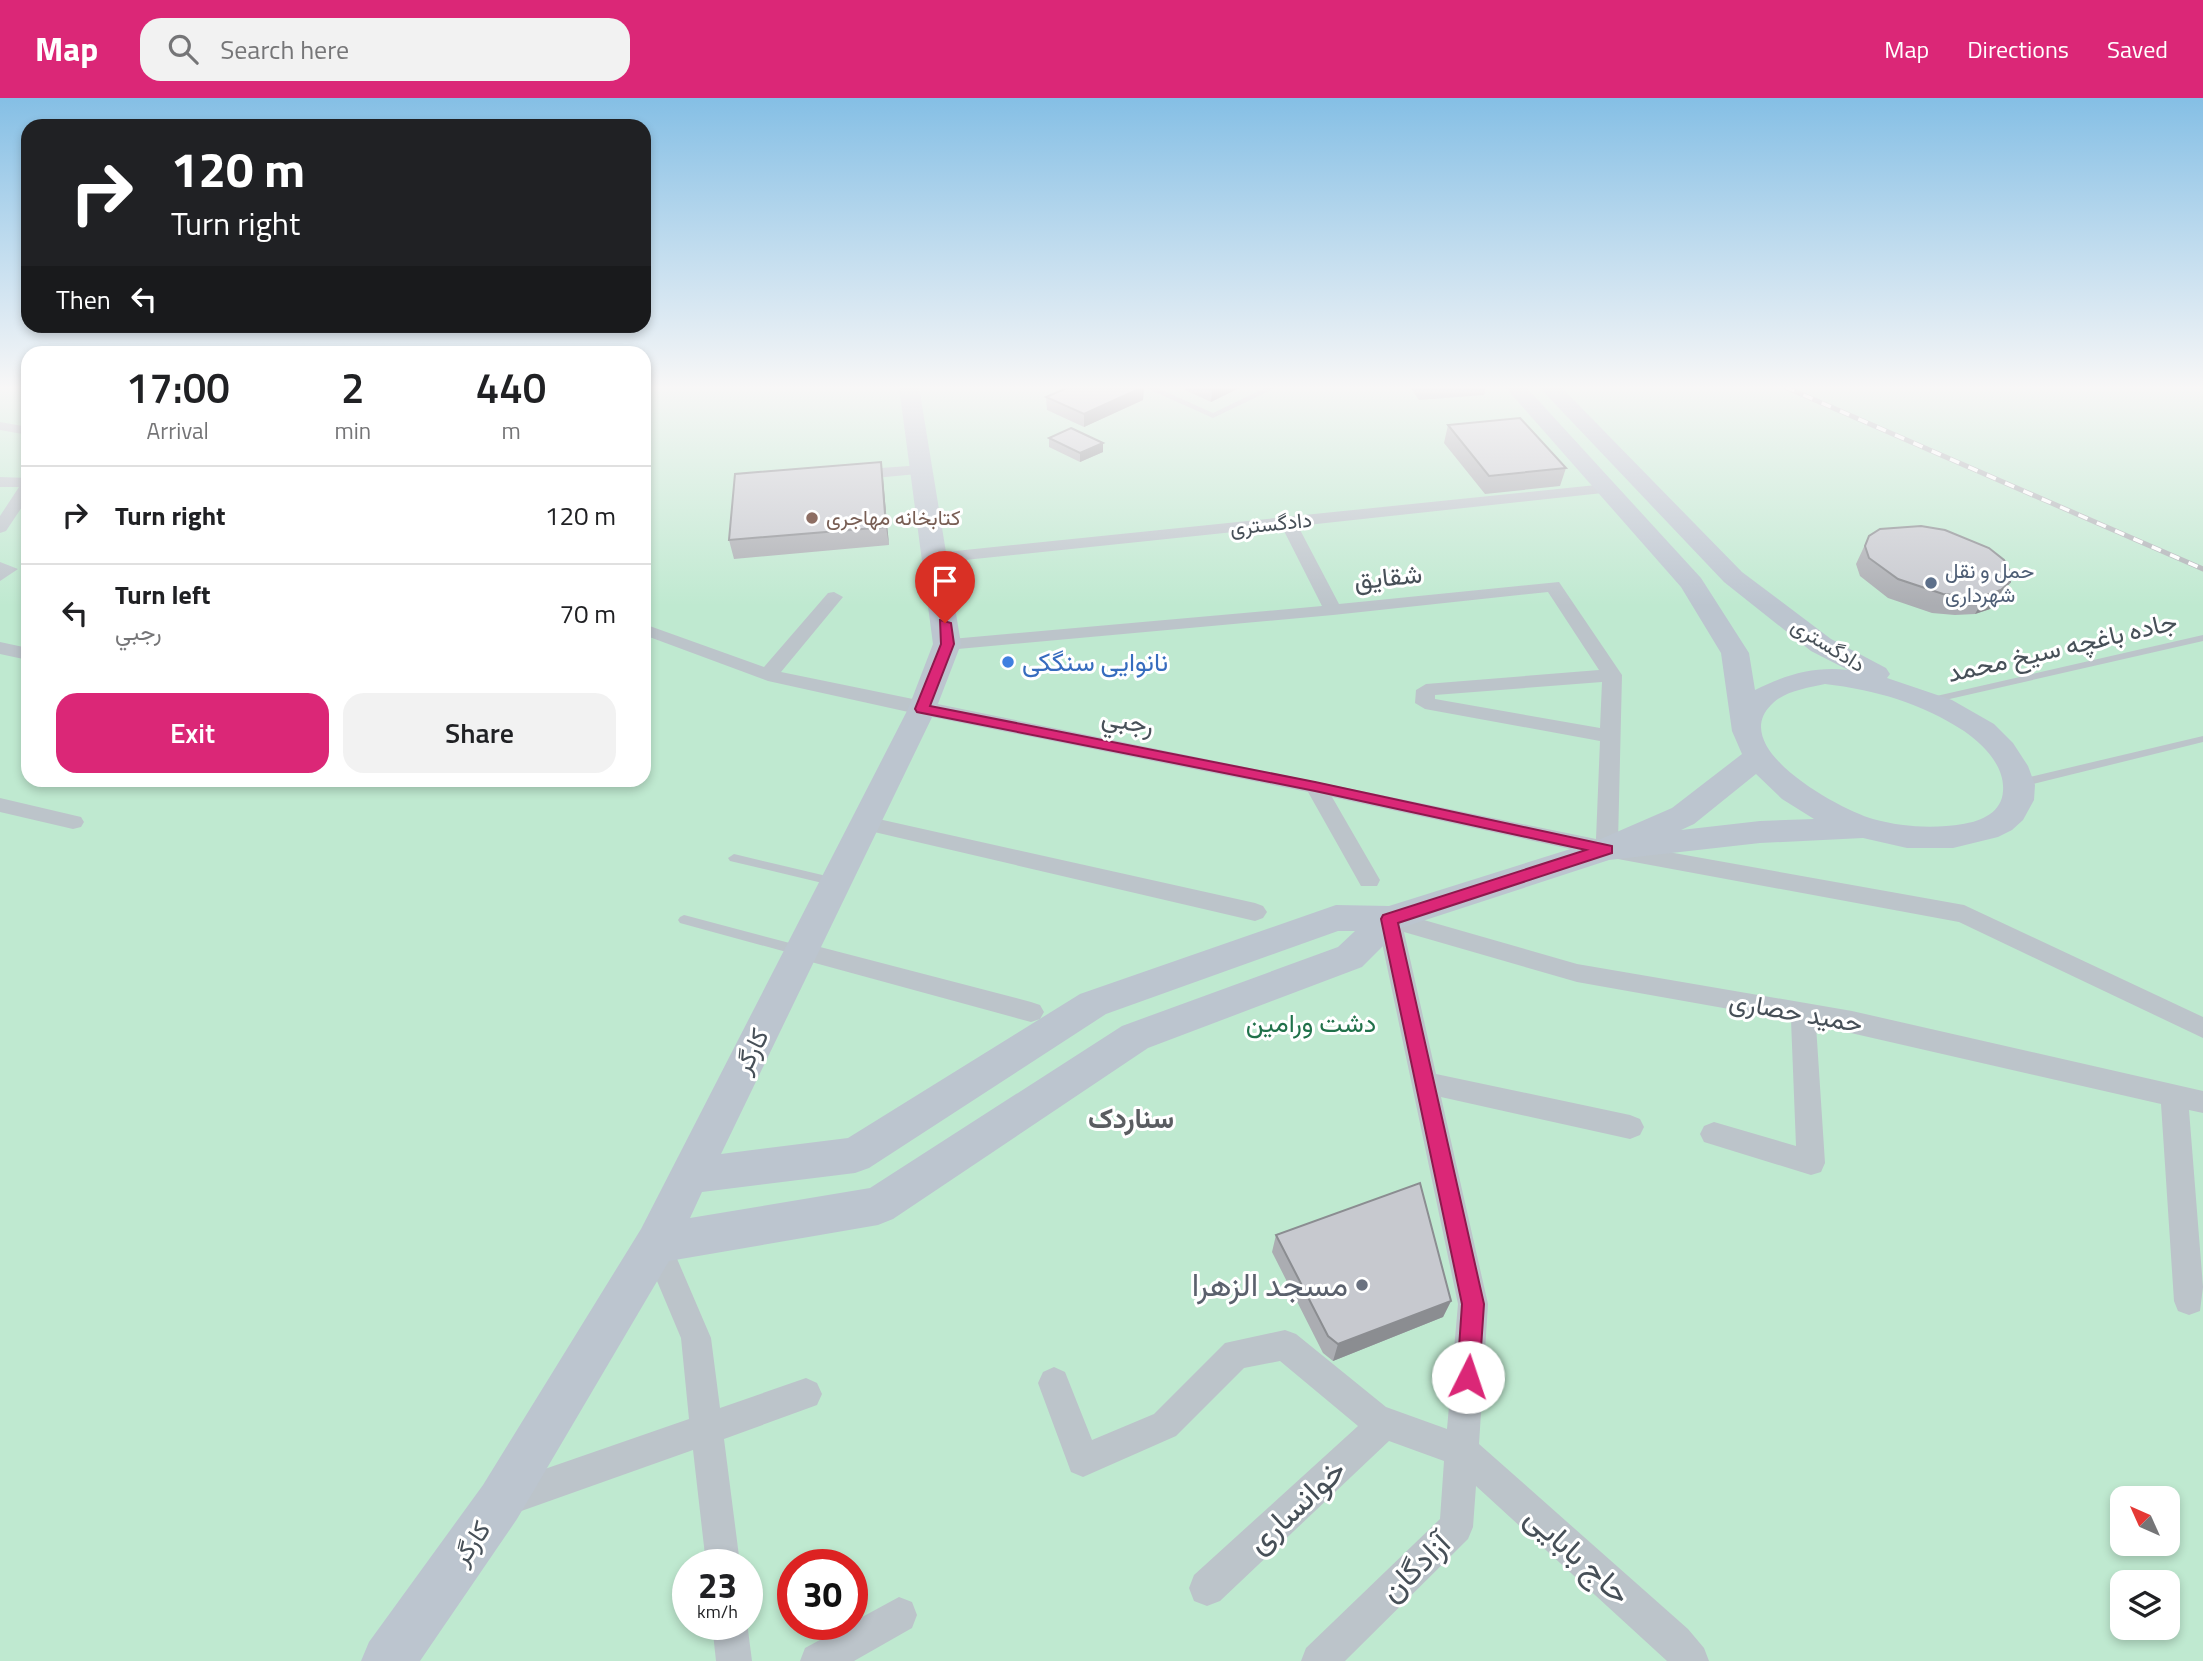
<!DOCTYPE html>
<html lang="en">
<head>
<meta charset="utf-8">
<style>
  :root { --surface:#fff; --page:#f2f2f2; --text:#202124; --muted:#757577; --line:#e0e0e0; --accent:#db2777 }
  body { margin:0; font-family:"Titillium Web",Vazirmatn,sans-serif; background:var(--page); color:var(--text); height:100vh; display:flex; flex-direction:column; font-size:26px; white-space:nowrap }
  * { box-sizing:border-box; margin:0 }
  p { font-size:23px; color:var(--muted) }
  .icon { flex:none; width:38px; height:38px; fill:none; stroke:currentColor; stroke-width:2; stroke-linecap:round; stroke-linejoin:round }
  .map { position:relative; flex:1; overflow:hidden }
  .side { position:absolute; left:21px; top:248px; width:630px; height:441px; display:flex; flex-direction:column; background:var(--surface); border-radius:21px; box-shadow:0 4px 10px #0003 }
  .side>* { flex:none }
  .hud { position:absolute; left:21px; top:21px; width:630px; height:214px; border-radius:21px; box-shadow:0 4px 10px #0003; background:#202124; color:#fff; overflow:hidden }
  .needle { width:46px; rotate:315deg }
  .buttons { position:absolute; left:2110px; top:1388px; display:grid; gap:14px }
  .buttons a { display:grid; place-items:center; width:70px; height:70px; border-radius:14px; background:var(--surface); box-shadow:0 4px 10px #0003; font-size:35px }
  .speed { position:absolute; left:672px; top:1451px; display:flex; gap:14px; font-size:35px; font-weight:700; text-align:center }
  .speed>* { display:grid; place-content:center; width:91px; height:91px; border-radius:50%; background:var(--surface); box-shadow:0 4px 10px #0003; line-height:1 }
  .speed small { font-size:18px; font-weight:400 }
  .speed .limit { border:10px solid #d22; background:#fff; color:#111 }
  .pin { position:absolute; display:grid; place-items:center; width:60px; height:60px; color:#fff; margin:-72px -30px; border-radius:50% 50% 50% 0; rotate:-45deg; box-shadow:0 0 7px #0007 }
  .pin .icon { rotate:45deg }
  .me { position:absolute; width:77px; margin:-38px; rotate:4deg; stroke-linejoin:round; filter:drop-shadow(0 0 5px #0008) }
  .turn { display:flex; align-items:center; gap:24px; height:147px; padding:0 35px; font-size:32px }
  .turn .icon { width:91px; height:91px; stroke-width:2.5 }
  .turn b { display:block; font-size:49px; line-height:60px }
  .then { display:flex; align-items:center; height:66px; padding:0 35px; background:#0003; gap:14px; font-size:26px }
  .eta { display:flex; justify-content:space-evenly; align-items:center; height:119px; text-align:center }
  .eta b { font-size:42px; font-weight:600; line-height:49px }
  .cta { display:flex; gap:14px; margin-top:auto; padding:14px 35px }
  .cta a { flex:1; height:80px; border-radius:21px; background:var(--accent); color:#fff; font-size:28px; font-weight:600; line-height:80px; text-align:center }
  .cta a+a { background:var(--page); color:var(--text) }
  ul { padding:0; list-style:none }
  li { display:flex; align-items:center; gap:21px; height:98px; padding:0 35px; border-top:2px solid var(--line) }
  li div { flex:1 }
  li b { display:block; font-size:26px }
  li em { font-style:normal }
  header { display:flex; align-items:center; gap:42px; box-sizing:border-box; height:98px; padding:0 35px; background:var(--accent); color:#fff }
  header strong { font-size:33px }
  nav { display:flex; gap:38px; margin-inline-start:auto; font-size:24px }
  .search { width:490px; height:63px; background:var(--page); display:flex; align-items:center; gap:18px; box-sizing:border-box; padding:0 24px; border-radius:21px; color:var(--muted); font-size:26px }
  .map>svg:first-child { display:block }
  .green { fill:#bfe9d0; fill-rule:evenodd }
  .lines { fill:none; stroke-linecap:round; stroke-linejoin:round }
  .service { fill:#bcc4ca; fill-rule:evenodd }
  .minor { fill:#bcc4ca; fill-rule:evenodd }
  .secondary { fill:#bcc5cf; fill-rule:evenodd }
  .rail-casing { stroke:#afb2b6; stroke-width:5 }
  .rail { stroke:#fff; stroke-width:3.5; stroke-dasharray:10; stroke-linecap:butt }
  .wall { fill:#abadb2 }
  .shaded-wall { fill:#8b8d91 }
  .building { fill:#c7c9cf; stroke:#8b8d91; stroke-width:2 }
  .route { fill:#db2777; stroke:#8e194d; stroke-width:2 }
  .education-dot { fill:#8d6e63; stroke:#fff; stroke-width:2.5 }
  .service-dot { fill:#5c6f8a; stroke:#fff; stroke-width:2.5 }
  .shop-dot { fill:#3f7fe0; stroke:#fff; stroke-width:2.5 }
  .worship-dot { fill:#6b7280; stroke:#fff; stroke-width:2.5 }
  .labels { text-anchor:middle; stroke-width:6; stroke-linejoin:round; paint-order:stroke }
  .far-education-label { font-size:21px; fill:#785e54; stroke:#fff; text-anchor:start }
  .far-street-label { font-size:21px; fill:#475058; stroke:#fff }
  .far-service-label { font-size:21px; fill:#4e5e75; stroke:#fff; text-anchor:start }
  .street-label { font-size:26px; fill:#475058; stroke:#fff }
  .shop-label { font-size:26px; fill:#366cbe; stroke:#fff; text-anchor:start }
  .park-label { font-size:26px; fill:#20714a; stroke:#fff }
  .neighbourhood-label { font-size:28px; font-weight:bold; fill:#5a5d61; stroke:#fff }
  .near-worship-label { font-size:32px; fill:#5b616d; stroke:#fff; text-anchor:end }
  .near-street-label { font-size:32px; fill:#475058; stroke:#fff }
</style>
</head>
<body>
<header>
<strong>Map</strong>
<div class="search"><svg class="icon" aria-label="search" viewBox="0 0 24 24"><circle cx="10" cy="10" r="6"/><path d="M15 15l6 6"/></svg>Search here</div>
<nav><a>Map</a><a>Directions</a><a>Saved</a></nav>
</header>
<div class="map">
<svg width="2203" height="1563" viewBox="0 0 2203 1563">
  <rect width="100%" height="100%" fill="#efeded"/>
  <path class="green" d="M0,289h28v393h616v-393h1559v1274h-2203zM2123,1400h45v46h-45zM688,1466h59v60h-59zM793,1466h59v60h-59zM2123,1484h45v46h-45z"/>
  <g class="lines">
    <path class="service" d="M1144,289h11l58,26 54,-26h10l-64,31z
      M2203,537v6l-271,62 -5,-3 5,-3z
      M2203,638v6l-182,45 -6,-4 6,-4z
      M734,756l101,24 6,4 -6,4 -105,-25 -2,-3z
      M684,817l117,31 5,2 1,3 -1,3 -5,2 -121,-33 -2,-3 2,-3z"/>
    <path class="minor" d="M0,324l28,5v8l-28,-5z
      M923,367l8,5 -3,3 -75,7 -8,-5 8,-5z
      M0,379l28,1v20l-22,33 -6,2v-17l19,-29h-19z
      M1606,386l8,5 -2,3 -314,34 41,78 220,-22 63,93 -4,168 346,62 239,112v21l-244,-116 -352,-65 -275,-60 48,83 -3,6h-16l-53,-94 -386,-77 -154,-34 -124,-46v-11l120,43 64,-74 6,-1 9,5 -62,75 815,167 4,-98 -175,-32 -10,-6 1,-13 10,-6 173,-14 -51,-78 -215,23 -386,35 -7,-2 -2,-4 2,-4 382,-34 -40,-79 -346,36 -9,-5 9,-5zM1602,584l-2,46 -165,-29v-4z
      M0,464l18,7 -18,12z
      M0,544l28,6v12l-28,-6z
      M0,700l81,19 3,5 -3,5 -8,2 -73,-17z
      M865,718l390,87 8,3 4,6 -4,6 -8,3 -398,-93 -3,-5 3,-5z
      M1389,812l188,54 275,47 351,80v22l-14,-3 14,177 -3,24 -11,4 -11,-4 -4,-10 -13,-197 -345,-79 9,138 -4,9 -10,3 -107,-33 -4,-8 4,-8 10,-4 82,24 -5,-126 -214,-38 -173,-50 32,142 194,41 10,4 4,8 -4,8 -10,4 -189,-42 47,207 -9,140 209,185 16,19 5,13h-42l-191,-175 -3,41 -5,12 -123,122h-44l5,-13 134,-129 4,-58 -55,-20 -169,160 -13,5 -13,-5 -5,-13 5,-13 164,-149 -78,-65 -36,7 -68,68 -93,41 -12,-5 -33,-89 5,-11 11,-5 11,5 27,68 62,-26 71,-71 60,-13 11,4 90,73 61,22 11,-125 -81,-385 4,-6z
      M801,844l230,60 9,3 4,7 -4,7 -9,3 -238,-65 -4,-6 4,-6z
      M656,1131l10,4 45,105 9,70 86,-30 11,5 5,11 -5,11 -93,34 16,125h-34l-13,-114 -186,66 -12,-5 -5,-12 5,-12 12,-5 182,-63 -8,-81 -40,-95 5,-10z
      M899,1499l13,5 5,13 -5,13 -58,33h-54l5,-13z
      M747,1524l5,39h-36l-4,-37z"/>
    <path class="secondary" d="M899,289h20l42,257 -25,65 -215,445 127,-16 232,-144 256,-89 53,1 207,-65 76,-33 70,-54 -10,-23 -11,-78 -40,-66 -176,-200h21l175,191 48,75 6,37c29,-15 60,-24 93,-20l-37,-19 -87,-69 -185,-195h22l181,185 89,67 55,29 4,6 -3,4 65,22 42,24 19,19 15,23 7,19 -1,15 -11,20 -11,10 -14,7 -45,11h-46l-44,-10 -103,5 -151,17 -208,68 -39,39 -214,81 -255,171 -15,6 -209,36 -152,258 -97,142h-59l8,-19 114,-157 158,-256 267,-520 25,-65zM1825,586c51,6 96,19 139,47 19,13 41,35 39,60 -1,21 -21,30 -40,33 -30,5 -61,3 -90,-5 -32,-9 -146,-70 -102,-114 13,-14 36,-17 54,-21zM1756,676l26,25 32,20 -54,2 -79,9 13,-6zM1338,833h17l-17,16 -216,79 -252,162 -180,30 12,-26 153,-19 14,-5 237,-154z"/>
    <defs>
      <path id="rail" d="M1785,289l418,182"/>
    </defs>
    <use href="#rail" class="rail-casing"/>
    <use href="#rail" class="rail"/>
  </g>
  <path class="wall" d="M1144,289l-1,13 -59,27 -37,-17 -1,-13z
    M1185,289h56l-30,15 -26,-12z
    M1410,289h76l-2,8 -65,5z
    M1448,327l118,43 -6,18 -75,8 -41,-51z
    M1049,340l54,14 -23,10 -31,-15z
    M881,364l8,83 -155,14 -5,-19z
    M1869,438l129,65 -8,8 -15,5 -20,1 -23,-2 -44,-15 -28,-22 -4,-12z
    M1276,1137l175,66 -8,16 -110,44 -10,-8 -51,-101z"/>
  <path class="shaded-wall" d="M1144,289l-1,13 -59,27v-13z
    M1218,289h23l-30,15 1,-12z
    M1103,345v9l-23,10v-9z
    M881,364l2,17 6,66 -3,-18z
    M2010,484l-12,19 -8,8 -15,5 11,-19z
    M1451,1203l-8,16 -110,44 5,-17z"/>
  <path class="building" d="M1069,289h74l-59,27 -38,-17z
    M1205,289h13l-6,3z
    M1520,320l46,50 -77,8 -41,-51z
    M1071,330l32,15 -23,10 -31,-15z
    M881,364l5,65 -157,13 6,-66z
    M1921,428l24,4 44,18 15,12 6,12v10l-9,8 -15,5 -20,1 -23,-2 -45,-15 -29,-21 -4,-12 4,-10 11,-7z
    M1420,1085l31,118 -113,43 -10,-8 -52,-101z"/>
  <linearGradient id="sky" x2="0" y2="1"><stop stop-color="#85bfe5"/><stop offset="0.57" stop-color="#f8f7f7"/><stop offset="1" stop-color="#f8f7f7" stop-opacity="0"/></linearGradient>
  <rect width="2203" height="508" fill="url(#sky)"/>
  <path class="route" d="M940,522l11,3 3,21 -24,62 385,76 297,64v7l-214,70 86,381 -5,73 -3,8 -8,3 -8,-3 -3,-8 5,-73 -81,-385 2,-4 203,-65 -271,-59 -398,-79 -2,-3 26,-65z"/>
  <circle class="education-dot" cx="812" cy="420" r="7"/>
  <circle class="service-dot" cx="1931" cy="485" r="7"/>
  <circle class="shop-dot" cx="1008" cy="564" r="7"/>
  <circle class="worship-dot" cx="1362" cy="1187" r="7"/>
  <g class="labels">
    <g class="far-education-label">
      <text x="826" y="427">کتابخانه مهاجری</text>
    </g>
    <g class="far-street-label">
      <text transform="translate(1271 426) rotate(-6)" y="7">دادگستری</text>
      <text transform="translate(1828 547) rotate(32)" y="7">دادگستری</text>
    </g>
    <g class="far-service-label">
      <text x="1945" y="480">حمل و نقل<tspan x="1945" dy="24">شهرداری</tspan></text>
    </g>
    <g class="street-label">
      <text transform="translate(1388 479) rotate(-6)" y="9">شقايق</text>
      <text transform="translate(2062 549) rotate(-13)" y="9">جاده باغچه سیخ محمد</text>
      <text transform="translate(1128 623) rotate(11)" y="9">رجبي</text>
      <text transform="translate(1796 914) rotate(10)" y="9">حمید حصاری</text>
      <text transform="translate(751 953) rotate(-63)" y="9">کارگر</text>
      <text transform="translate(471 1445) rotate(-55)" y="9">کارگر</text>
    </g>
    <g class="shop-label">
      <text x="1022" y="573">نانوایی سنگکی</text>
    </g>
    <g class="park-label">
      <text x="1311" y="934">دشت ورامین</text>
    </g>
    <g class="neighbourhood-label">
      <text x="1131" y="1030">سناردک</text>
    </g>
    <g class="near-worship-label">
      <text x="1348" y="1198">مسجد الزهرا</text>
    </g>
    <g class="near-street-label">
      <text transform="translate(1296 1408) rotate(-43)" y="11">خوانساری</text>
      <text transform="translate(1578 1457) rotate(42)" y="11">حاج بابایی</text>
      <text transform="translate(1415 1469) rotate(-44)" y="11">آزادگان</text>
    </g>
  </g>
</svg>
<div class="buttons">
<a><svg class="needle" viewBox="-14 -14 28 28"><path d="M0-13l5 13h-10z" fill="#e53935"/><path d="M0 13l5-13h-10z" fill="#757577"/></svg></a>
<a><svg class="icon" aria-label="layers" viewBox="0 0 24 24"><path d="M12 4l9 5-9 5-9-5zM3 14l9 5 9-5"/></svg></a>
</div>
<div class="speed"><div>23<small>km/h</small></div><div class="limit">30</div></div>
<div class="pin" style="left:945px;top:525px;background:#d93025"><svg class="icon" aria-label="arrive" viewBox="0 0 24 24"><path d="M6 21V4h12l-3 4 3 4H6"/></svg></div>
<svg class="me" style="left:1468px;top:1279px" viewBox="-20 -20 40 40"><circle r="19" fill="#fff"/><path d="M0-13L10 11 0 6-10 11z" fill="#db2777"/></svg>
<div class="hud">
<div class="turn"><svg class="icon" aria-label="right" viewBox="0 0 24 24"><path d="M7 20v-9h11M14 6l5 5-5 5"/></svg><div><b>120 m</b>Turn right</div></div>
<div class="then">Then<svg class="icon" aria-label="left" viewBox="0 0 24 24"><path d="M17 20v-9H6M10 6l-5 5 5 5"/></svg></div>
</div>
<section class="side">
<div class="eta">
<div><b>17:00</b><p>Arrival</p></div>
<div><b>2</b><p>min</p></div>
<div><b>440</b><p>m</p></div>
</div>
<ul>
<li><svg class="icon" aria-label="right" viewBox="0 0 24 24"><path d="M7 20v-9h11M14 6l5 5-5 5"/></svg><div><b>Turn right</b></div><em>120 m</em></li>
<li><svg class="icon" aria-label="left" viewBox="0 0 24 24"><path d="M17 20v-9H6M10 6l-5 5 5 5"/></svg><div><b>Turn left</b><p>رجبي</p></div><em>70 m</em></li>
</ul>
<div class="cta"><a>Exit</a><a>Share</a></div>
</section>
</div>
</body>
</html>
